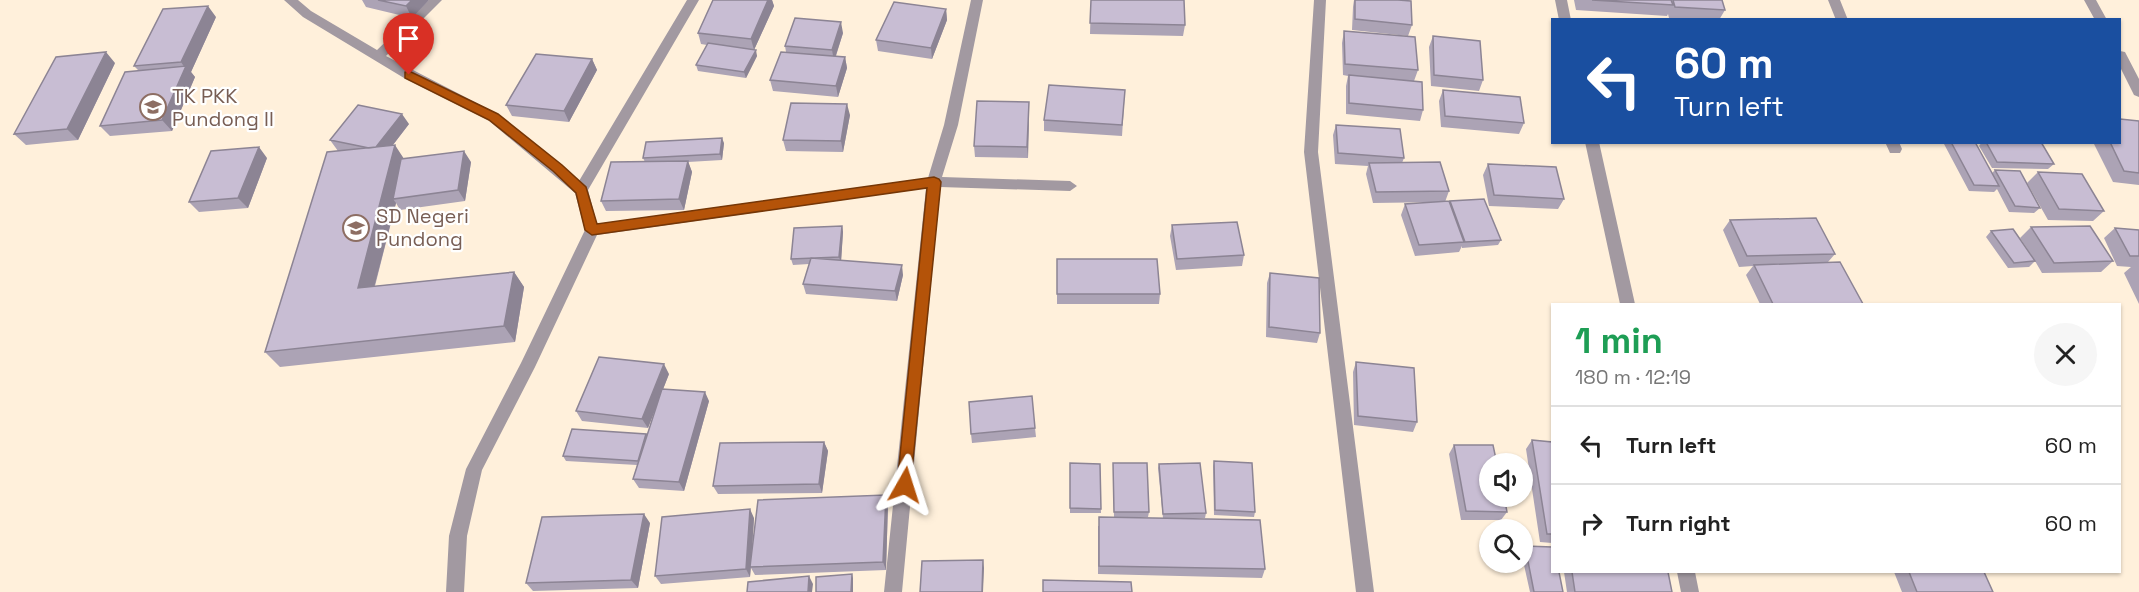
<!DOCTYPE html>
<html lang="en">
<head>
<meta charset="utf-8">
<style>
  :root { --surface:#fff; --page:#f6f6f6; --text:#222; --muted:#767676; --line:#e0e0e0 }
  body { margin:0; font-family:"Space Grotesk",sans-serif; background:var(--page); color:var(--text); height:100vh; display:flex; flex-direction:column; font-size:22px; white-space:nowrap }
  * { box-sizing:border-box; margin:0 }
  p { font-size:20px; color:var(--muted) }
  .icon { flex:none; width:33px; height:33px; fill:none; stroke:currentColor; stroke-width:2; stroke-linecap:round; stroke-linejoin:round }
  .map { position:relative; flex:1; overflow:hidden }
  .side { position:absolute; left:1551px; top:303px; width:570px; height:270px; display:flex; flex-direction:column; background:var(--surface); border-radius:0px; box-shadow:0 2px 4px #0004 }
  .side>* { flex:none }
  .top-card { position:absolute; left:1551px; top:18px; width:570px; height:126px; border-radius:0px; box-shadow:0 2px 4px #0004; background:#1a4fa0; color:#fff; overflow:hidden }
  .controls { position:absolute; left:1479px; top:453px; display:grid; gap:12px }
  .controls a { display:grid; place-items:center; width:54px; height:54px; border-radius:50%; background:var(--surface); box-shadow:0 2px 4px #0004; font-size:30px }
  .pin { position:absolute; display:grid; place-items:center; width:51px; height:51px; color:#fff; margin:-62px -26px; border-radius:50% 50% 50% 0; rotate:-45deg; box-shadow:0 0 6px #0007 }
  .pin .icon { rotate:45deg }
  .me { position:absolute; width:66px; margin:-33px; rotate:6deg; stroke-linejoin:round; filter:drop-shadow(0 0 4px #0008) }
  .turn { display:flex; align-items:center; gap:21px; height:126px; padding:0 24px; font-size:27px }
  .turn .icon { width:78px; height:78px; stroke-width:2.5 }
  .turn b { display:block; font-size:42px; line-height:51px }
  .round { display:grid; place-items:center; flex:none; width:63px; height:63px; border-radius:32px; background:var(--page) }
  .head { display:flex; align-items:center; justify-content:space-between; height:102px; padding:0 24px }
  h1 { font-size:36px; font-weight:700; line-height:45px; color:#1e9e55 }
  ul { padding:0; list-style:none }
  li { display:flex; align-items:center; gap:18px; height:78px; padding:0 24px; border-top:2px solid var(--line) }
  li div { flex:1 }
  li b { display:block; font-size:22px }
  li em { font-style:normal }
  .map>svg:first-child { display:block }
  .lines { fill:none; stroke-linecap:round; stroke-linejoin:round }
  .minor { fill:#a299a1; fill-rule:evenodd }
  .wall { fill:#aca3b5 }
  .shaded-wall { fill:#8c8494 }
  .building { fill:#c8bdd3; stroke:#8c8494; stroke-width:1.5 }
  .route { fill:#b45309; stroke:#753606; stroke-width:1.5 }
  .labels { text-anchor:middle; stroke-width:4.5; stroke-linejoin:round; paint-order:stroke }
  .education-label { font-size:20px; fill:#785e54; stroke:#fff; text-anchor:start }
</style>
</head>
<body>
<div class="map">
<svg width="2139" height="592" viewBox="0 0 2139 592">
  <rect width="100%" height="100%" fill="#fff0db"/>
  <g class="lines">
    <path class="minor" d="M284,0h14l13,11 66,39 52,-50h13l-56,56 112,58 81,67 108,-181h12l-111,190 9,34 331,-46 16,-53 27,-125h12l-25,125 -16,52 128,4 7,5 -7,5 -130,-4 -38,405h-18l42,-404 -329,47 -62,132 -53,103 -15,66 -3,56h-18l3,-56 17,-67 55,-106 64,-133 -10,-37 -87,-73 -84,-42 -101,-61z
      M1314,0h12l-8,152 56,440h-18l-52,-440z
      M1555,0h12l4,20h-12z
      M1828,0h12l8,20h-12z
      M2084,0h12l11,20h-12z
      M2120,51l5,1 14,27v18l-5,-2 -14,-28z
      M1585,142h14l36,162h-15z
      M1885,142h14l3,7 -2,4h-10z
      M1677,572h18l4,20h-18z"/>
  </g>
  <path class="wall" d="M362,0h67l-17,18 -46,-11z
    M713,0h59l2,6 -20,44 3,6 -11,22 -48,-7 -2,-6 11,-20 -6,-1 -3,-11z
    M1091,0l94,25 -2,11 -93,-2z
    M1354,0l58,25 -4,11 -56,-6 1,-23z
    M1574,0h148l3,10 -6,10h-25l-25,-2 -1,-4 -1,2 -91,-6z
    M946,9l1,11 -15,39 -54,-8 -2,-11z
    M216,17l-25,55 4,5 -23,54 -62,5 -10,-10 38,-56 -4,-4z
    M1344,31l74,39 -4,11 9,29 -3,11 -74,-7v-28l2,-10 -5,-1 -1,-32z
    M843,33l-7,23 9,1 2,11 -9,29 -65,-6 -3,-11 16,-28 -1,-6z
    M1433,36l50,44 -4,11 -48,-5 -2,-39z
    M592,59l5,11 -28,52 -57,-6 -6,-11z
    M115,63l-37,77 -52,5 -12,-11z
    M1125,90l-3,46 -78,-5v-11z
    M1443,90l81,33 -5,11 -78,-7 -2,-26z
    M1029,102l-1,56 -53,-1 -1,-11z
    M850,115l-7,37 -57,-1 -3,-11z
    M2139,121v64l-26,-3 -20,-40h27z
    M409,124l-16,21 11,14 67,3 -6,39 -65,9 -4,-7 -21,83 139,-14 10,15 -9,55 -235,25 -15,-15 73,-201 -8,-11z
    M1336,125l68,33 -2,5 47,28 -4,11 4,1 1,-2 51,39 -3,5 -36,3v-2l-3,6 -44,4 -14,-41 4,-11 37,-2 -69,1 -7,-29 2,-8 -33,-2 -2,-29z
    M1945,142h30l17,31 3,-3 45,38 -6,5 -25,-1 -12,-23 -3,3 -25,-1 -25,-47z
    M1982,142h59l13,22 -6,5 -56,-1 -13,-22z
    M724,143l-2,17 -34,2 4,10 -8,38 -78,1 -5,-10 44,-39 -2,-4z
    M267,158l-19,50 -49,4 -10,-10z
    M1488,164l76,35 -6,10 -69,-3 -6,-31z
    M2038,172l66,39 -11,10 -45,-1 -21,-37z
    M1730,220l105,34 -7,8 35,42h-103l-14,-29 7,-9 -14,1 -16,-37z
    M1172,225l72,30 -2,11 -66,4 -6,-34z
    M842,226l1,6 -2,28 62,15 -6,26 -91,-7 -3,-10 6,-20 -16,1 -2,-6z
    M2031,227l82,34 -12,11 -59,1 -7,-12 -6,6 -21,1 -22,-31 5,-6 41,25 -12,-18z
    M2115,228l24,2v74l-15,-31 7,-6 -14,-1 -13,-28z
    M1057,259l103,35 -1,10h-102z
    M1270,273l50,60 -3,10 -51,-6 1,-54z
    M1356,362l61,60 -4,10 -59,-7 -1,-53z
    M669,374l-6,15 46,12 -25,90 -45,-3 -6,-9 4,-14 -71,-4 -3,-5 84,-21 11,-33 -10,26 -66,-7 -6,-10z
    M1035,428l1,9 -64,6 -1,-9z
    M1532,440l20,2v101l-12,-1 -14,-93z
    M824,442l4,9 -6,42 -104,1 -5,-8z
    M1454,445l53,67 -6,8h-40l-12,-66z
    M1214,461l41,51 -1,5 -40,-2 -1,-49z
    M1070,463l30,1 1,49h-31z
    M1113,463l36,49 -1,5h-34z
    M1159,464l47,49 -1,5h-25l85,51 -3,9 -164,-4v-48l65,-8 -5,-50z
    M888,504l-2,66 -131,5 -4,-7 -1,9 -89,7 -6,-8 99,-58 -2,37z
    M650,523l-12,65 -105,3 -7,-8z
    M1525,546l38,46h-33l-8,-36v-7z
    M1564,572h104l4,20h-105z
    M1894,572h90l9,20h-91z"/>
  <path class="shaded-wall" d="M412,0h17l-17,18 -6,-12z
    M768,0h4l2,6 -20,44 -3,-11z
    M208,6l8,11 -25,55 4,5 -23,54 -10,-11 23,-52 -4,-6z
    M946,9l1,11 -15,39 -1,-11z
    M841,22l2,11 -9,28 -2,-11z
    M756,50l1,6 -11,22 -2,-6z
    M106,52l9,11 -37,77 -11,-11z
    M845,57l2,11 -9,29 -2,-11z
    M592,59l5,11 -28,52 -5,-11z
    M1029,102v11l-1,45 -1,-11z
    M847,104l3,11 -7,37 -2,-11z
    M402,114l7,10 -27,35 -8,-10z
    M722,138l2,5 -2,17 -2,-6z
    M395,145l11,17 -13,37 3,4 -26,100 -12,-15z
    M259,147l8,11 -19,50 -10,-10z
    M464,151l7,11 -6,39 -7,-11z
    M688,161l4,11 -8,38 -5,-11z
    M842,226l1,6 -2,31 -2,-6z
    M902,265l1,10 -6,26 -2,-10z
    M514,272l10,15 -9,55 -11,-16z
    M664,364l5,10 -21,54 -6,-9z
    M705,392l4,9 -25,90 -5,-9z
    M824,442l4,9 -6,42 -3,-9z
    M886,495l2,9 -2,66 -3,-8z
    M750,509l4,9 -4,59 -4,-8z
    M644,514l6,9 -12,65 -7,-8z
    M983,560l1,8 -1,24h-1z
    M852,574l1,4v14h-2z
    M809,576l4,8 -1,8h-4z"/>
  <path class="building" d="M378,0h34l-6,6z
    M713,0h55l-17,39 -53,-6z
    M1091,0h93l1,25 -95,-2z
    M1355,0h43l13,1 1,24 -57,-6z
    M1592,0h79l2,5z
    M1673,0h49l3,10 -50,-3z
    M894,2l52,7 -15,39 -55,-8z
    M208,6l-27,56 -47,4 29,-57z
    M795,18l46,4 -9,28 -47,-4z
    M1344,31l71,6 3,33 -73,-6z
    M1433,36l47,5 3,39 -49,-5z
    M708,43l48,7 -12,22 -48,-7z
    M106,52l-39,77 -53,5 42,-77z
    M781,52l64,5 -9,29 -66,-6z
    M536,54l56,5 -28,52 -58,-6z
    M186,66l-24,54 -62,6 25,-54z
    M1349,75l73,7 1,28 -74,-7z
    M1049,85l76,5 -3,35 -78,-5z
    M1443,90l77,7 4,26 -79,-7z
    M977,101l52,1 -2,45 -53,-1z
    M791,103l56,1 -6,37 -58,-1z
    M358,105l44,9 -26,33 -7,1 -39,-8z
    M2120,119l19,2v52l-15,-2 -14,-29h10z
    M1336,125l64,4 4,29 -66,-5z
    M722,138l-2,16 -77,4 3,-16z
    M1951,142h24l24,44 -25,-1z
    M1986,142h55l13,22 -57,-2z
    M395,145l-37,143 156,-16 -10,54 -239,26 62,-200z
    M259,147l-21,51 -49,4 22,-51z
    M464,151l-6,39 -65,9 8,-40z
    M688,161l-9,38 -78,2 10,-39z
    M1440,162l9,29 -73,1 -7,-29z
    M1488,164l68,3 8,32 -70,-4z
    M1995,170l25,1 20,37 -25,-2z
    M2038,172l44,2 22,37 -45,-2z
    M1484,199l17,41 -36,2 -15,-41z
    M1449,201l15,41 -45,3 -14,-41z
    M1816,218l19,36 -88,2 -17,-36z
    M1237,222l7,33 -67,4 -5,-34z
    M842,226l-3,31 -48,2 3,-31z
    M2090,226l23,35 -59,2 -23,-36z
    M2115,228l24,2v26h-9z
    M2013,229l22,32 -21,2 -23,-32z
    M811,258l91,7 -7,26 -92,-7z
    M1057,259h100l3,35h-103z
    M1840,262l23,42h-90l-19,-39z
    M1270,273l49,5 1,55 -51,-6z
    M599,357l65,7 -22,55 -66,-8z
    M1356,362l58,6 3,54 -59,-6z
    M662,389l43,3 -26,90 -46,-3z
    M1032,396l3,32 -64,6 -2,-32z
    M572,429l74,5 -8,27 -75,-5z
    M1532,440l20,2v92h-5z
    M824,442l-5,42 -106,2 7,-43z
    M1454,445h39l4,19h-7v32h14l3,16 -41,-1z
    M1214,461l38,2 3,49 -40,-2z
    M1070,463l30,1 1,45 -31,-1z
    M1113,463h34l2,49h-35z
    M1200,463l6,50 -43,1 -4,-50z
    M886,495l-3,67 -133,5 8,-67z
    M750,509l-4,60 -91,7 7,-59z
    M644,514l-13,66 -105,3 16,-66z
    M1099,517l161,3 5,49 -166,-3z
    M1525,546l27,1v25h7l4,20h-29z
    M983,560l-1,32h-62l2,-31z
    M1572,572h96l4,20h-97z
    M1909,572h75l9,20h-76z
    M852,574l-1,18h-35v-15z
    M809,576l-1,16h-61l1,-10z
    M1043,580l88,2 1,10h-89z"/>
  <path class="route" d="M409,71l89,43 64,51 24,22 11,37 337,-47 5,2 2,3 -31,308 -5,2 -5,-2 -3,-5 30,-297 -335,47 -7,-5 -9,-37 -23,-22 -64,-51 -84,-42v-6z"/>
  <defs>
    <symbol id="school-ring" viewBox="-11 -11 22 22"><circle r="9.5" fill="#fff" stroke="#8d6e63" stroke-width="1.5"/><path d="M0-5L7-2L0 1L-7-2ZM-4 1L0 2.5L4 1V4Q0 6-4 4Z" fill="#8d6e63"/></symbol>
  </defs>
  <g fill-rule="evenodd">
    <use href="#school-ring" x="138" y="92" width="30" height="30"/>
    <use href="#school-ring" x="341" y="213" width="30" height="30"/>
  </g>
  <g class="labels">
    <g class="education-label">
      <text x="172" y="103">TK PKK<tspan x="172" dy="23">Pundong II</tspan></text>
      <text x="376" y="223">SD Negeri<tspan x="376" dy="23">Pundong</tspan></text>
    </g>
  </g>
</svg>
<div class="controls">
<a><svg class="icon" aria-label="sound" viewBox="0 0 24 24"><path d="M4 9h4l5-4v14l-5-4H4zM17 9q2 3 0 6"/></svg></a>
<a><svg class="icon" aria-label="search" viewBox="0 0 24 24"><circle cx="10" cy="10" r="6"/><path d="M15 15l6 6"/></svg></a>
</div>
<div class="pin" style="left:409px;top:75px;background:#d93025"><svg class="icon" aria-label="arrive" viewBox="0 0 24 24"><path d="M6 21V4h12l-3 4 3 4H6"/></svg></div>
<svg class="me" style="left:905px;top:485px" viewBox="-20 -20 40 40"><path d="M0-17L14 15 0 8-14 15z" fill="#b45309" stroke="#fff" stroke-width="4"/></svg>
<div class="top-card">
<div class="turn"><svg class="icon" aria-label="left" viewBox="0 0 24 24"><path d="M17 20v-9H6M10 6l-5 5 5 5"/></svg><div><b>60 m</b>Turn left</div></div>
</div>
<section class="side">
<div class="head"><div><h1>1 min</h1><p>180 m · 12:19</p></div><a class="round"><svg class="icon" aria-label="close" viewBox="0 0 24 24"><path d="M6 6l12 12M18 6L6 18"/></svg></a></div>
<ul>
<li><svg class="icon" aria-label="left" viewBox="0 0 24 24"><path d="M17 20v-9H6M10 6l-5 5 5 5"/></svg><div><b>Turn left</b></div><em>60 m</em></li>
<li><svg class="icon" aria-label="right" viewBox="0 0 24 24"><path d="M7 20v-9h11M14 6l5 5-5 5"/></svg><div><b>Turn right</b></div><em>60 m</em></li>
</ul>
</section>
</div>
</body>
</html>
